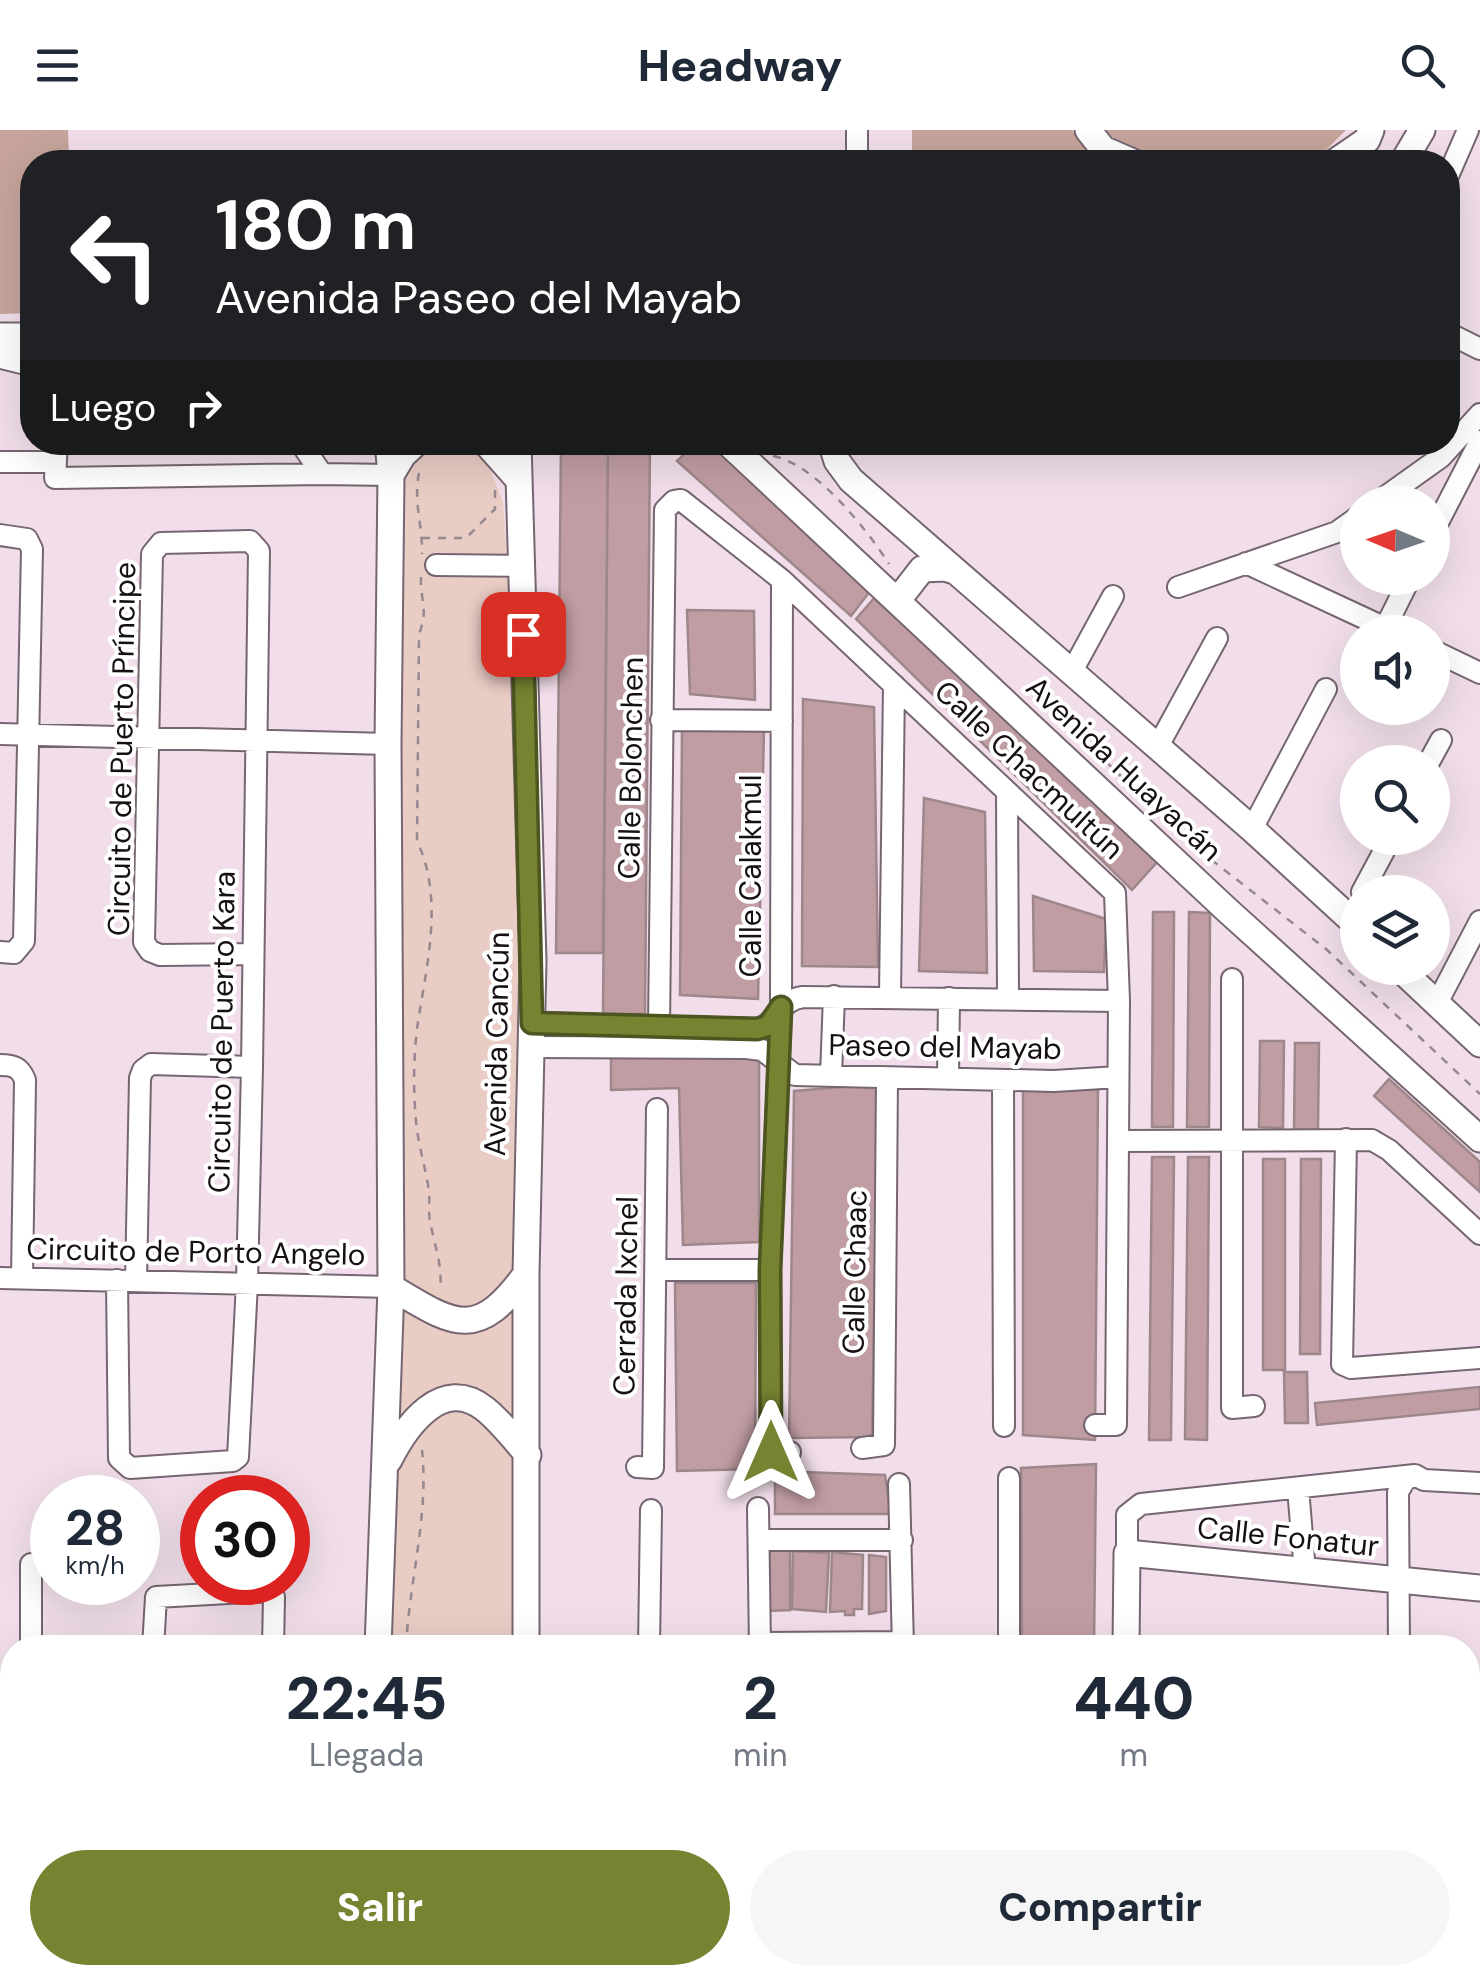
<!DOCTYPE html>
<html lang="es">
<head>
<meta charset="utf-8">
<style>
  :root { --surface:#fff; --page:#f6f6f7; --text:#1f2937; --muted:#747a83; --accent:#778331 }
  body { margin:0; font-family:"DM Sans",sans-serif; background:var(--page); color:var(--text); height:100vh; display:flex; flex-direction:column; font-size:38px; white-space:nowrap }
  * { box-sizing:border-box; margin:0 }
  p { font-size:32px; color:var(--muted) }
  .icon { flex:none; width:55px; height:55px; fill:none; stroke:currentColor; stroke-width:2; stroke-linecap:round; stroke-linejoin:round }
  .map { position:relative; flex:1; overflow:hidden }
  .side { position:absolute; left:0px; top:1505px; width:1480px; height:350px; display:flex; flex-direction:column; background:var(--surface); border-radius:40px 40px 0 0; box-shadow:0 10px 40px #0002 }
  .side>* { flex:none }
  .top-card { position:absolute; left:20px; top:20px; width:1440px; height:305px; border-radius:40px; box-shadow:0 10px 40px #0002; background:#202124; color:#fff; overflow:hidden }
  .needle { width:65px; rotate:272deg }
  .tools { position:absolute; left:1340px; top:355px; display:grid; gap:20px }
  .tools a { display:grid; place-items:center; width:110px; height:110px; border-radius:50%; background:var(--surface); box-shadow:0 10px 40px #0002; font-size:50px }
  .speed { position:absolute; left:30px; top:1345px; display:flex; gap:20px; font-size:50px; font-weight:700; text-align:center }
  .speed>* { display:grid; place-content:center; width:130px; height:130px; border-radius:50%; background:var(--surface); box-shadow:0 10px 40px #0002; line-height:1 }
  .speed small { font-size:25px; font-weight:400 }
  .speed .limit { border:15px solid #d22; background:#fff; color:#111 }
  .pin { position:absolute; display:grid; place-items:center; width:85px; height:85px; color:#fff; margin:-42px; border-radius:20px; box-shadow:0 5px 15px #0006 }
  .me { position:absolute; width:110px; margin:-55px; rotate:0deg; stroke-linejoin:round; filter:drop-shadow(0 0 8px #0008) }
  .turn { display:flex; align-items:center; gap:35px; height:210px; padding:0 30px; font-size:45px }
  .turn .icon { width:130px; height:130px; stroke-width:2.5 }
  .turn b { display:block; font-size:70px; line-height:85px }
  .then { display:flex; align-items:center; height:95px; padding:0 30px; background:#0003; gap:20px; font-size:38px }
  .eta { display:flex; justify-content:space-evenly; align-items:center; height:170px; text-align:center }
  .eta b { font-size:60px; font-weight:800; line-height:70px }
  .button { display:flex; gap:20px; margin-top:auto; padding:20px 30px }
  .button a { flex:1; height:115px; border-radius:60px; background:var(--accent); color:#fff; font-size:40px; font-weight:800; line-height:115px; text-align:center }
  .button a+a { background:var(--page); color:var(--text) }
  header { display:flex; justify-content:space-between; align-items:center; height:130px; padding:0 30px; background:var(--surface); font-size:45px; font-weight:800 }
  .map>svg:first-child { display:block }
  .green { fill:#e9ccc4 }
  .forest { fill:#c6a49c }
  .building { fill:#c09da3; stroke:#9d878b; stroke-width:2.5 }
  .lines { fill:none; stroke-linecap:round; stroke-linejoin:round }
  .minor-casing { stroke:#766671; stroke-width:24 }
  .major-casing { stroke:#766671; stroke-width:29 }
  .path { stroke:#958890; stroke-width:2.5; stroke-dasharray:8 8; stroke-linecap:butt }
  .minor { stroke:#fff; stroke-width:20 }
  .major { stroke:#fff; stroke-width:25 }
  .route-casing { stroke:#4d5520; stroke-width:25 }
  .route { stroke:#778331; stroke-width:18 }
  .labels { text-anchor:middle; stroke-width:8; stroke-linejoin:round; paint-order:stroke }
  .street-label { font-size:30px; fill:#161014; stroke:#fff }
</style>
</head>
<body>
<header><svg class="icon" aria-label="menu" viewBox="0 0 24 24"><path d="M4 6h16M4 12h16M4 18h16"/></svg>Headway<svg class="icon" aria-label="search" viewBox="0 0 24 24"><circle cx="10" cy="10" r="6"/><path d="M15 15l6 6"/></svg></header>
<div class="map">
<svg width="1480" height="1855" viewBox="0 0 1480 1855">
  <rect width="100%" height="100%" fill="#f1deea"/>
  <path class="green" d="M418,313h62l23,59 30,459 -7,686 -148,1 13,-1173z
    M368,1843h157v12h-158z"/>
  <path class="forest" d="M0,0h68l1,32h-37v151l-32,1z
    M912,0h160l21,29 7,3h-188z
    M1106,0h240l-26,26 -16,6h-139l-53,-25z"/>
  <path class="building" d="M697,312h17l157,148 -20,26 -174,-155z
    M561,313h47l-5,510h-47z
    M608,313l42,1 -5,570h-42z
    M876,466l283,264 -27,30 -276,-271z
    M687,480l67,1 1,89 -65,-6z
    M803,569l71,8 4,260 -76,-1z
    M682,600h82l-6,269 -78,-4z
    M924,668l61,14 2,161 -68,-2z
    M1033,766l73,23 -2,53 -70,-1z
    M1153,782h21l-1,215h-21z
    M1189,782l21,1 -1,214h-22z
    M1260,911h24l-1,87 -24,-1z
    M1295,913h24l-1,87h-24z
    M759,923v189l-76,3 -4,-157 -68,2v-35z
    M1389,949l91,83v30l-106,-96z
    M878,954l-6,353 -83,1 5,-347z
    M1098,959l-3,351 -72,-5v-344z
    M1152,1027h22l-3,283h-22z
    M1188,1027h21l-2,283 -22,-1z
    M1263,1029h22v211h-22z
    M1301,1029h20l-1,195h-20z
    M675,1153h81l-1,186 -78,2z
    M1284,1242h23l1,51h-23z
    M1480,1257v22l-163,16 -2,-22z
    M1096,1334l-2,184h-72l-1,-180z
    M775,1341l110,4 6,39h-116z
    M770,1419h20v61l-22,1z
    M793,1421l36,2 -3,59 -34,-3z
    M832,1422l31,3 -1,54h-8v6h-9v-4l-15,1z
    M869,1425l17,2v54l-17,3z
    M1468,1745l12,1v109h-79v-13h67z"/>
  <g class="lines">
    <defs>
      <path id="minor" d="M857,0v32
        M1448,46l20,-46
        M1448,203l32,16
        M57,312l-2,36 267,-4
        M300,312l22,32 69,1
        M0,332h55
        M1378,372l63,-45 39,-43
        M1432,404l48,-93
        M0,405l27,4 5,10 -8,392 -10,12 -14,-1
        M1246,433l148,69
        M436,435l85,1
        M782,450l-1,427 -11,263 1,182h19
        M1178,457l159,-55 21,-15
        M1385,498l25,-50
        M1432,520l48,23
        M1071,543l42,-77
        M661,590l121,1
        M0,604l388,10
        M1157,618l60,-110
        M1429,632l12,-22
        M1007,664l1,204
        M1252,699l74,-140
        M1362,762l29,-54
        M1232,849v429l22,-2
        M890,866l4,-311
        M1436,875l44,-84
        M532,893l225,6c21,-6 22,-29 46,-32l316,4
        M659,897l6,-517 9,-9 7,-1 101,80 333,313 4,108 -3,424h-21
        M532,917l214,1 16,2 33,25 259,6 64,-4
        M0,935c13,0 20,2 25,15l-3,198
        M831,946l3,-80
        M948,949l1,-81
        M1003,950l1,346
        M1346,1009l-4,225 9,4 129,-10
        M1118,1011l254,-1 17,10 91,84
        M657,1140h113
        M0,1148l391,9
        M117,1150l2,178 11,10 103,-7 5,-4 9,-174 5,-216 7,-516 -9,-10 -89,2 -9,11 -8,388 6,9 10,4 93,-1
        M136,1151l4,-203 3,-8 8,-6 101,3
        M862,1318l22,-3 3,-367
        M637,1337l16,1 4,-359
        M899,1354l4,164
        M1298,1358l7,84
        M758,1378l2,140
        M759,1410h143
        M1127,1423v-38l14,-11 274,-29
        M31,1434v84
        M760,1513l143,-1
        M153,1518l3,-51 111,-6 7,6 -1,51
        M649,1518l2,-138
        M1009,1518v-170
        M1399,1518l-1,-156 7,-12 10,-5 9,5 56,3
        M1468,1738l12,2
        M0,1820l12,-1
        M0,1849l367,2
        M645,1855v-13
        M756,1855v-13
        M901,1855v-13
        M1009,1855v-13
        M1393,1855l1,-13"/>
      <path id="major" d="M1088,0l15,19 30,13
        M1335,32l32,-22 4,-10
        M1403,32l19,-32
        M0,206h32
        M0,225l32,8
        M485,312l31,35
        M518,312l15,519 -7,313v374
        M727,312l500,468 253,229
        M831,312l6,19 14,19 401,349 106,97
        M391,345l12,-20 14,-13
        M898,470l24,-31 23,-1 10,3
        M1399,838l81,76
        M391,1157c62,37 85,56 135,-13
        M389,1330c17,-34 53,-85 96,-51 16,13 29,30 43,46
        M378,1518l13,-361 -3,-543 3,-269 -3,-33
        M1126,1518l1,-95 353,35
        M367,1855v-13
        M525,1855v-13
        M1119,1855v-13"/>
    </defs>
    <use href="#minor" class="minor-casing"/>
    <use href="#major" class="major-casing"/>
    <path class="path" d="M787,313l5,15
      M435,321l16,-6 15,3
      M775,325l8,-5 4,-8
      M773,326c42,8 93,72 116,108
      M419,343c-6,29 4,54 3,81
      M422,408h44l29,-29v-21
      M421,447c-1,24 8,32 -2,57l-2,207c27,57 10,122 1,181 -5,34 -5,74 -1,108 3,21 9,40 12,61 1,10 -1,20 1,30 4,23 13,45 10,68
      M1069,601l28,22 94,91 135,105 154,145
      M406,1518c3,-66 23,-132 16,-198
      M414,1842l3,13"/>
    <use href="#minor" class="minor"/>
    <use href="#major" class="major"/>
  </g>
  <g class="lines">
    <defs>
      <path id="route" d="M523,504l9,389 225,6 11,-3 13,-19 -11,263 1,182"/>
    </defs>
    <use href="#route" class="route-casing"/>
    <use href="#route" class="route"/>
  </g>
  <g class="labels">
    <g class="street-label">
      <text transform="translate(122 619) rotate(-89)" y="10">Circuito de Puerto Príncipe</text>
      <text transform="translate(631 638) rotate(-89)" y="10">Calle Bolonchen</text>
      <text transform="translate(1124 639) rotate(43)" y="10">Avenida Huayacán</text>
      <text transform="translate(1029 640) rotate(43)" y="10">Calle Chacmultún</text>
      <text transform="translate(751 746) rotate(-90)" y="10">Calle Calakmul</text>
      <text transform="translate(222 902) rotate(-89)" y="10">Circuito de Puerto Kara</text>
      <text transform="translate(497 914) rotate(-89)" y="10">Avenida Cancún</text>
      <text transform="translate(945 917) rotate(1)" y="10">Paseo del Mayab</text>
      <text transform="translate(196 1122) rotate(1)" y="10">Circuito de Porto Angelo</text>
      <text transform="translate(855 1142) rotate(-89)" y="10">Calle Chaac</text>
      <text transform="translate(626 1166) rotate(-89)" y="10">Cerrada Ixchel</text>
      <text transform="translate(1288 1407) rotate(6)" y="10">Calle Fonatur</text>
    </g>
  </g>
</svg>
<div class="tools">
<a><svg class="needle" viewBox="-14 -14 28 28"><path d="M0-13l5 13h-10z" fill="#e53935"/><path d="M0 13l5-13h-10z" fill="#747a83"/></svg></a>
<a><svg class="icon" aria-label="sound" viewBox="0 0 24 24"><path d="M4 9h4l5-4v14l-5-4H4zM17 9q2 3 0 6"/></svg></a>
<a><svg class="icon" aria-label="search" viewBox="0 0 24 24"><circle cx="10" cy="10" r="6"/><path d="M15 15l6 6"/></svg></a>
<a><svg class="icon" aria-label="layers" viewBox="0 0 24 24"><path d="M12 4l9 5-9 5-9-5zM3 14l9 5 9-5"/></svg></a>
</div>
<div class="speed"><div>28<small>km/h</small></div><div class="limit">30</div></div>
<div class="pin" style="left:523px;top:504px;background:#d93025"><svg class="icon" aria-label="arrive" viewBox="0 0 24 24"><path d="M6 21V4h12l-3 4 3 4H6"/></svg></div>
<svg class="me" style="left:771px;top:1322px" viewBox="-20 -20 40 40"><path d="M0-17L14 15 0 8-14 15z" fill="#778331" stroke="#fff" stroke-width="4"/></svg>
<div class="top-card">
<div class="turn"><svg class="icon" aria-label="left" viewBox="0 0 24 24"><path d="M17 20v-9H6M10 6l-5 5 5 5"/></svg><div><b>180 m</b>Avenida Paseo del Mayab</div></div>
<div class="then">Luego<svg class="icon" aria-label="right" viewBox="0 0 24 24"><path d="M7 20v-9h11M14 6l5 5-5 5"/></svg></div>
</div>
<section class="side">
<div class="eta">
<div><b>22:45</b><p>Llegada</p></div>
<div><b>2</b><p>min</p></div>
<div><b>440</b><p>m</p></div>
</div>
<div class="button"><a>Salir</a><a>Compartir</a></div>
</section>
</div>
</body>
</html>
